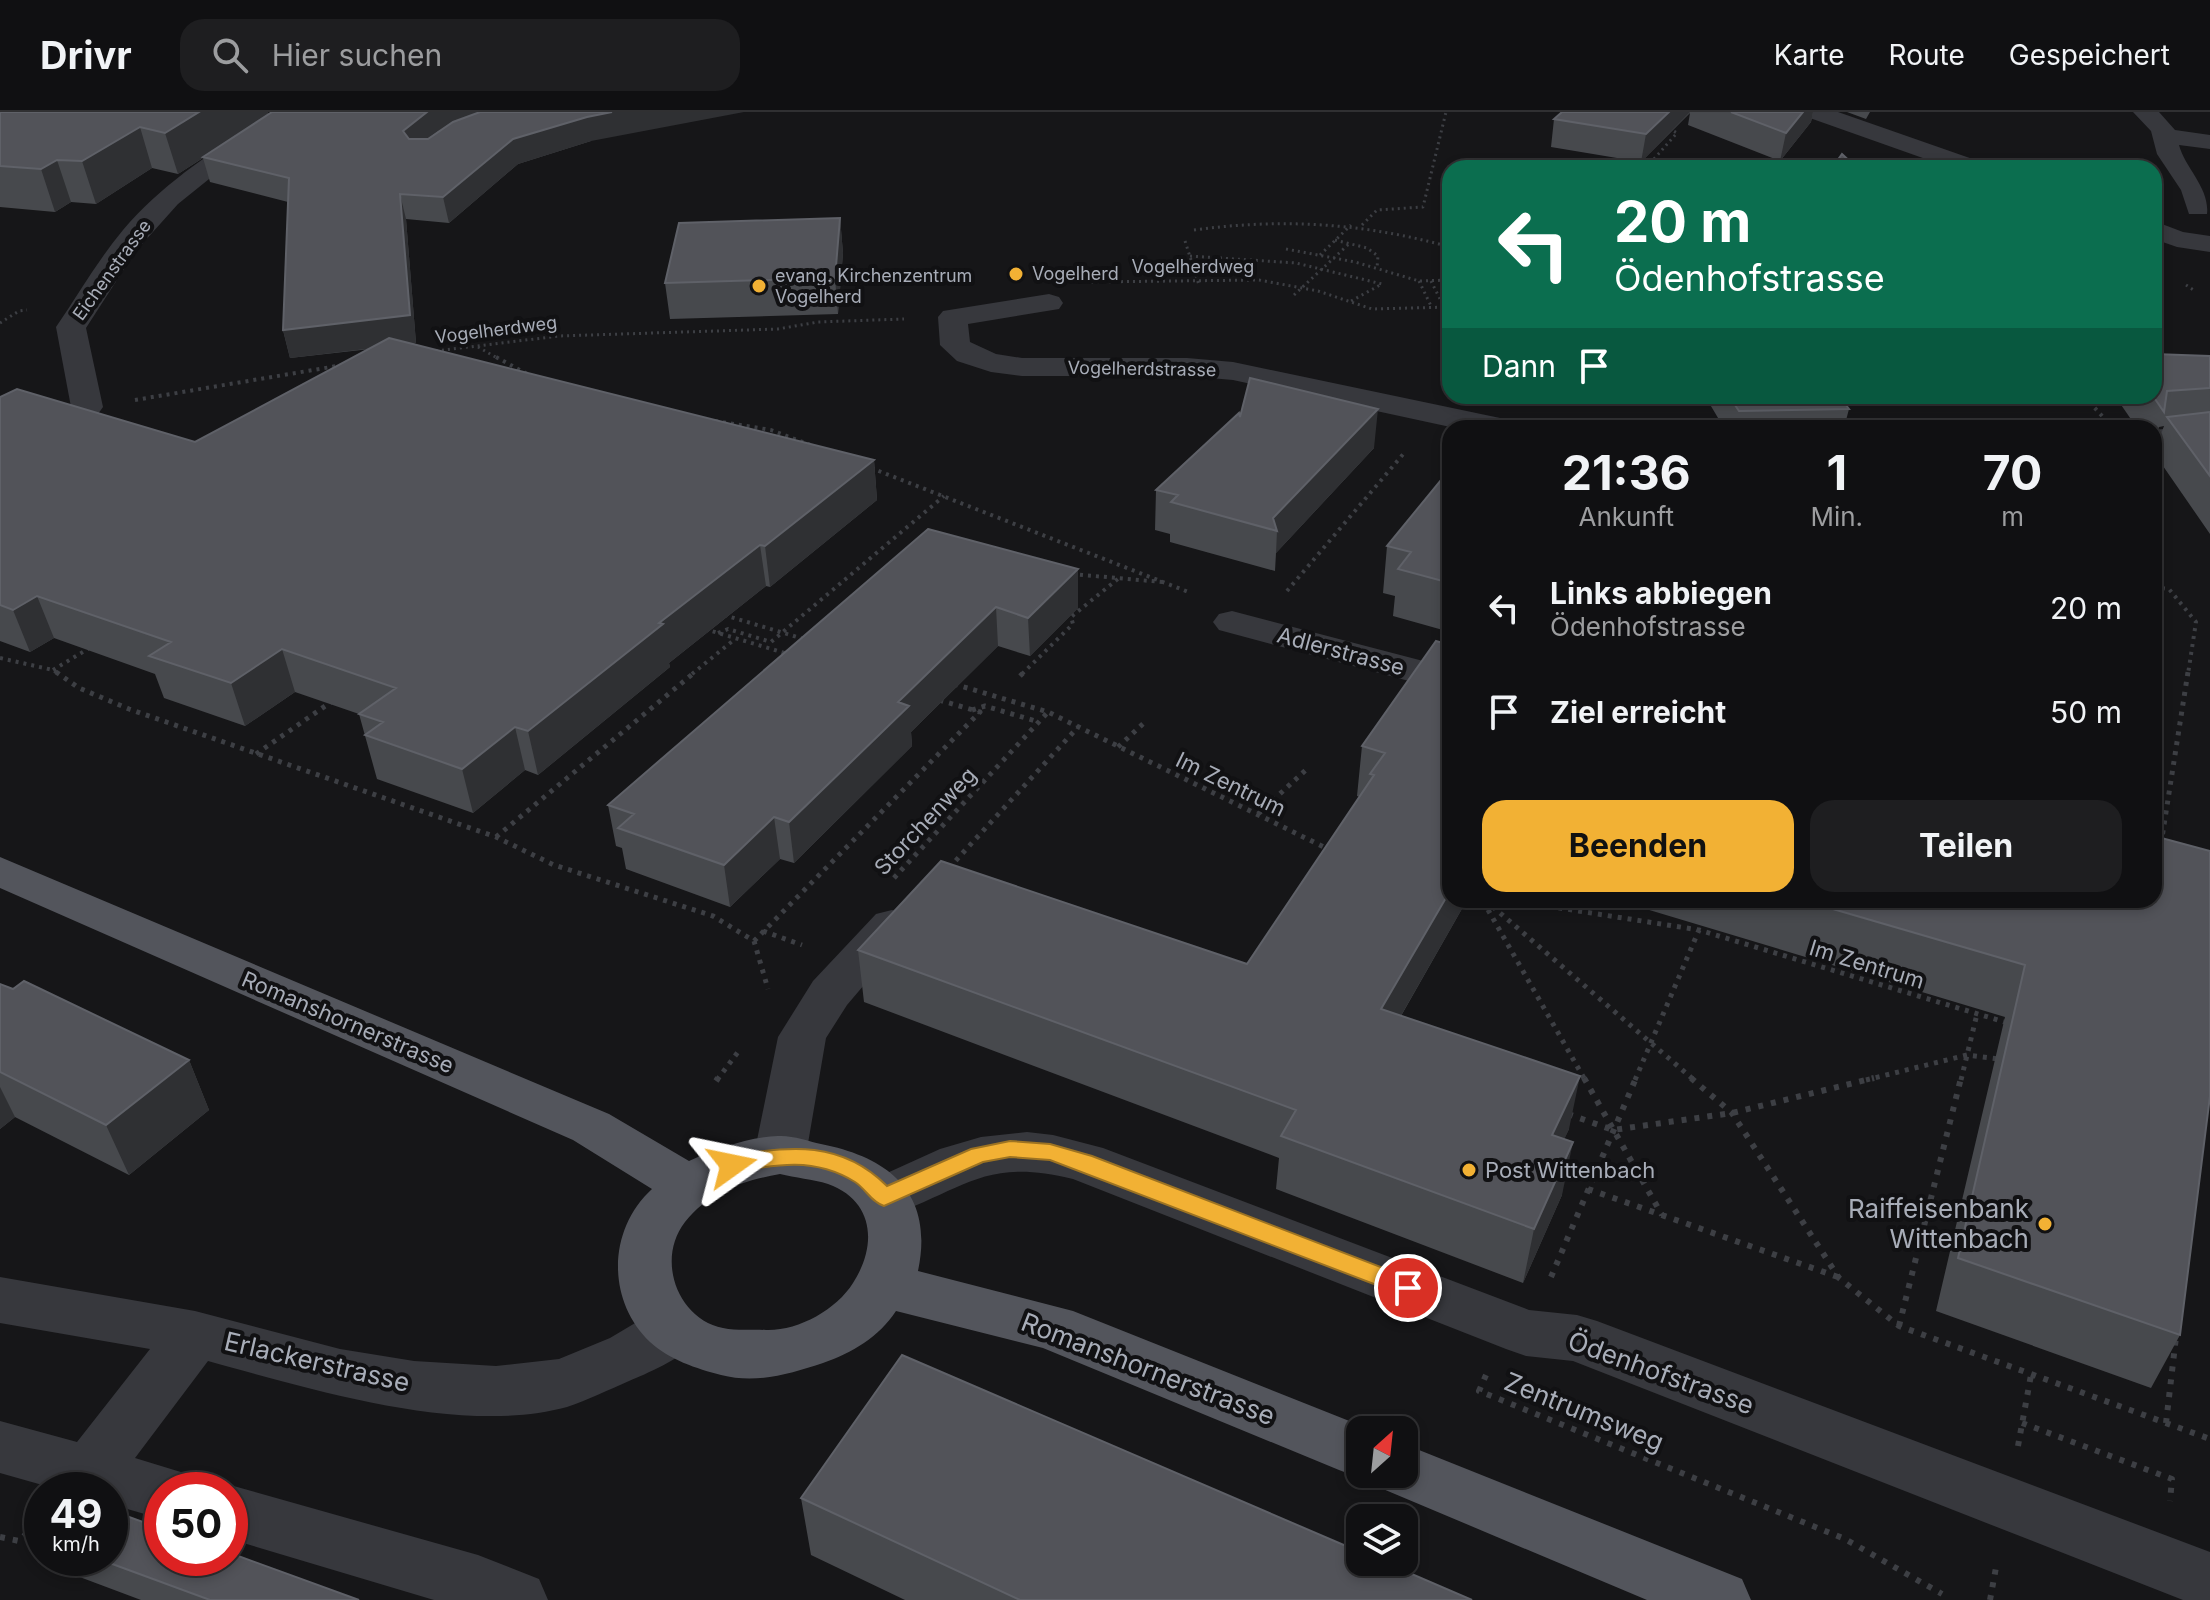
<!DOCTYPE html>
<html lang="de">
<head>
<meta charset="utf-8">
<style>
  :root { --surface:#101012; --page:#1e1e20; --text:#f1f3f6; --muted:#9c9d9f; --line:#303032; --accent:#f2b134 }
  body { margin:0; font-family:Inter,sans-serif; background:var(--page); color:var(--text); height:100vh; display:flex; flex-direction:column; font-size:30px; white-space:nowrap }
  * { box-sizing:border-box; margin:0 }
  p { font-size:26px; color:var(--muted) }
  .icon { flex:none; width:44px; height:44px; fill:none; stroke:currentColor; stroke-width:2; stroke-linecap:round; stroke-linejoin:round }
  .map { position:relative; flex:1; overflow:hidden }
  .details { position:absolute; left:1442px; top:308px; width:720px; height:488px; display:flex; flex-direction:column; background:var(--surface); border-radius:24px; box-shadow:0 4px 12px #0003,0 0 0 2px var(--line) }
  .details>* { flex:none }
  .banner { position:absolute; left:1442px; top:48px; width:720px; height:244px; border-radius:24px; box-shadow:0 4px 12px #0003,0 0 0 2px var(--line); background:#0b6e4f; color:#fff; overflow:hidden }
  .needle { width:52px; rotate:27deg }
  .fabs { position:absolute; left:1346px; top:1304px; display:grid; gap:16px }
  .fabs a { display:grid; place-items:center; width:72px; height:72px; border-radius:16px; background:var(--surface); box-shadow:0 4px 12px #0003,0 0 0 2px var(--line); font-size:40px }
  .speed { position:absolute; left:24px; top:1360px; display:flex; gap:16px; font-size:40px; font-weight:700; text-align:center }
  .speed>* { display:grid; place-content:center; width:104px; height:104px; border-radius:50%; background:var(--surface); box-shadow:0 4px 12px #0003,0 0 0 2px var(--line); line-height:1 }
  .speed small { font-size:20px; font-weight:400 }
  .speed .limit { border:12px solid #d22; background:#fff; color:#111 }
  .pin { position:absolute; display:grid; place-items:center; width:68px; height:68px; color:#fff; margin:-34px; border:4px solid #fff; border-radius:50%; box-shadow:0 2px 8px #0007 }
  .me { position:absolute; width:88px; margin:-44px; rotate:78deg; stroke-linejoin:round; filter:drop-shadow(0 0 6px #0008) }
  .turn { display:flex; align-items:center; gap:28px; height:168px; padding:0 40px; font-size:36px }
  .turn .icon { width:104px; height:104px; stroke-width:2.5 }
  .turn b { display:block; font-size:56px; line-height:68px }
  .then { display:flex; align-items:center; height:76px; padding:0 40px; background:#0003; gap:16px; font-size:30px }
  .eta { display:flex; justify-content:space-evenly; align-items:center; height:136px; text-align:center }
  .eta b { font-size:48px; font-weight:700; line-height:56px }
  .button { display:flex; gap:16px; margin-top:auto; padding:16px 40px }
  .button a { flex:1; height:92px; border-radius:24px; background:var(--accent); color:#111; font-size:32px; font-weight:700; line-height:92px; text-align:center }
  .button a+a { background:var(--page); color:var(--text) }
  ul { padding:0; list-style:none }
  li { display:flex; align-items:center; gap:24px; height:104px; padding:0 40px }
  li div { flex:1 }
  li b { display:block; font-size:30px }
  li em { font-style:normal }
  header { display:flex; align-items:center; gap:48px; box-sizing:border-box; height:112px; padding:0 40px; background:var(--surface); border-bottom:2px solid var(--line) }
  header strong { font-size:38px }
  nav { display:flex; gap:44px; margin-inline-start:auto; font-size:28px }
  .search { width:560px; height:72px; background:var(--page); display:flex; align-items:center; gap:20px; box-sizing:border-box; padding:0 28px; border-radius:24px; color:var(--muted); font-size:30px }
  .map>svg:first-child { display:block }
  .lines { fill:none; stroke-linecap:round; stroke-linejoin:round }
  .path-far3 { stroke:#3d3f44; stroke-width:3; stroke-dasharray:2 4; stroke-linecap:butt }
  .path-far2 { stroke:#3d3f44; stroke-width:4; stroke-dasharray:3 5; stroke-linecap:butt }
  .path-far1 { stroke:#3d3f44; stroke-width:5; stroke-dasharray:4 6; stroke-linecap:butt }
  .path { stroke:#3d3f44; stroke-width:6; stroke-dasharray:5 8; stroke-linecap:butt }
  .minor { fill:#37383d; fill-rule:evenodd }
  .major { fill:#53555c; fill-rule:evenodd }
  .wall { fill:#47494d }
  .shaded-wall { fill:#2f3033 }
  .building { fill:#525359; stroke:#5f6168; stroke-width:2 }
  .route { fill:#f2b134; stroke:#9d7322; stroke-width:2 }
  .poi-dot { fill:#f2b134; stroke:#111113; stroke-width:3 }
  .labels { text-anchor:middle; stroke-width:8; stroke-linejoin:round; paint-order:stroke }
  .far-street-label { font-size:18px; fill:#a8adb8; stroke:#111113 }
  .far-poi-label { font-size:18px; fill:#a8adb8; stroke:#111113; text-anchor:start }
  .street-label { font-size:22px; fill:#a8adb8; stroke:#111113 }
  .poi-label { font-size:22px; fill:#a8adb8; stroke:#111113; text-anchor:start }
  .near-poi-label { font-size:26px; fill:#a8adb8; stroke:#111113; text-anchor:end }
  .near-street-label { font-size:26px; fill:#a8adb8; stroke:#111113 }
</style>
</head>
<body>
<header>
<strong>Drivr</strong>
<div class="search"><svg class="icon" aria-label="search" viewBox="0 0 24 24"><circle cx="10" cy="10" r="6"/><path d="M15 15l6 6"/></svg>Hier suchen</div>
<nav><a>Karte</a><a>Route</a><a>Gespeichert</a></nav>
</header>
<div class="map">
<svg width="2210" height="1488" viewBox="0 0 2210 1488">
  <rect width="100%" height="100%" fill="#161618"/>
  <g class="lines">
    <path class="path-far3" d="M1646,56l31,-35 -7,-4
      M1362,113l15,-15 46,-3 23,-95
      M1194,118c88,-12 170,-7 256,17
      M1335,128l32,8 11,8 -1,12
      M1185,129l14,44
      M1286,137l69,13 64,19 31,-1
      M1320,143l31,-30
      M1190,144l106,7 86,21 -31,17
      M1419,169l13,27
      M1431,169l13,26
      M1091,170l168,-2 59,11 54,18 78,-2
      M2186,173l9,6
      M1294,183l57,-53
      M0,211l19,-12 8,-1
      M478,235l21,12
      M436,239l123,-15 219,-7 40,-7 86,-3"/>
    <path class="path-far2" d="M496,245l33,18
      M2084,284l29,32
      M135,288l208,-35
      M715,309l56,9 42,16
      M871,356l320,125
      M1072,462l90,8
      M2154,475l15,2 27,33 -8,52
      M1287,479l118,-139
      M724,503l83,25
      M705,517l83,25
      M718,521l10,-4 43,13 173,-146
      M0,546l53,12 6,4
      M53,558l38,-23
      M692,562l43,-35
      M1022,562l51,-50 -2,-7 48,-39"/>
    <path class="path-far1" d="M56,560l23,16 50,21 367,128 58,28 159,51 41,25 14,48
      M1020,564l4,-4
      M954,572l94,28 280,137
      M972,598l13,-4 54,16
      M1118,635l28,-26
      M256,642l75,-52
      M1258,702l50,-46
      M496,725l199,-165
      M2161,732l27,-172
      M949,756l129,-141
      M894,766l154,-166
      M1485,788l209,180
      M1509,788l190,30 309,93
      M1483,789l102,179
      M763,819l39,14
      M754,829l226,-229 -41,-12
      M717,968l21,-28
      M1635,968l64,-150
      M1866,968l101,-25 32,4
      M1961,968l16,-66"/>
    <path class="path" d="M1584,966l78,137
      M1691,966l41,35 107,165 60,48 311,113
      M716,969l2,-3
      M1568,1002l45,16 119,-17 142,-35
      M1588,1077l250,88
      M1551,1165l85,-199
      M1899,1214l62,-248
      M1486,1263l-7,16 366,148 97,55
      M2022,1311l150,56 -2,22
      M2166,1311l10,-86
      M2018,1334l13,-71
      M0,1425l19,4 22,-22
      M1990,1488l7,-38"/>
    <path class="minor" d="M281,0h30l-92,59 -41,33 -43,48 -49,76 17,79 -5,7 -11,3 -11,-3 -5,-7 -15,-80c22,-32 42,-67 67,-97 43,-50 100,-87 158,-118z
      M1803,0h35l146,51 4,5h-37l-144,-51z
      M2133,0h26l16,18 35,5v14l-31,-4c6,23 31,43 28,69h-18l-8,-24 -24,-36 -6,-23z
      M2154,109l29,11 27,4v16l-33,-5 -23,-8z
      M1049,182l10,3 4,6 -4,6 -91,15 2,18 26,12 26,4h165l46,4 267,56 11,3 5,7h-61l-222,-48 -46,-4h-165l-31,-4 -34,-11 -17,-16 -2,-28 5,-6z
      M2210,312v20l-56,6v-20z
      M1232,499l218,57v24l-231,-62 -6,-8 6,-8z
      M892,798l16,4 7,11 -68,80 -21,33 -20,117 -8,14 -18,5 -18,-5 -8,-14 24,-118 35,-56 63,-67z
      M1027,1020l26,3 50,13 426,162 48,5 20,6 613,231v48h-27l-610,-239 -47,-5 -20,-7 -433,-170c-91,-23 -110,13 -189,38l-19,-6 -8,-14 8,-14 75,-34 41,-12z
      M0,1165l195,34 145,38 74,12 82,5 63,-7 51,-21 42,-25 20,-7 20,7 8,16c-2,5 -4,12 -8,16 -12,14 -46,29 -63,36 -21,9 -41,19 -62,26 -106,29 -256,-18 -359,-46l-73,97 49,15 8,17h-30v29l-52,-15v-14h-50l-60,-17v-52l77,21 73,-93 -150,-26z
      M230,1373l248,70 61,24 9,21h-114l-204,-61v-49h-15z"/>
    <path class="major" d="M0,745l609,257 80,47c26,-12 60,-24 89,-25 14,-1 30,5 43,8 71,14 113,51 97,127l155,40 299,119h-12v44h11l-11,4 -21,-8 -296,-122 -147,-37c-17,26 -44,42 -73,52 -33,11 -67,21 -102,12 -24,-6 -53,-16 -71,-33 -44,-42 -42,-113 2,-153l-79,-49 -573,-252zM780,1062c15,4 33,5 48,10 47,17 49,62 25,99 -17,27 -55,48 -87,47 -14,-1 -29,1 -43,-2 -46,-9 -67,-69 -38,-106 25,-31 58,-41 95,-48z
      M1404,1332l338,135 9,21h-104l-264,-111 -8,-15h29z"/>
  </g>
  <path class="wall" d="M0,0l269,2 322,27 -73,23 -69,59 -43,-4 10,124 -5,1 463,116 3,40 -107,87 -4,-1 -97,77 1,4 -132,108 -13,-5 -52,43 -96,-34 -18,-65 -64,-22 -50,34 -81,-28 -9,-24 -101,-36 -24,14 -30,-11v-244l195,45 175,-93 -80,9 -7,-28 5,-128 -78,-20 -7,-24 -25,16 -26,-6 -56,36 -25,-2 -16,10 -55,-5z
    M1562,0h251l-2,10 -31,39 -92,-36 2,-12 -49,49 -90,-15 3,-28z
    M1847,0h23l-4,7z
    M840,106l3,35 -5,61 -168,5 -5,-36z
    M2210,244v178l-56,-81 10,-27 -5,1 -5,13v-12h-17l-22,-32h39z
    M1705,284h134l10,13 -5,19h-120z
    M1240,305l134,31 -98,105 -1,18 -105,-29v-8l-15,-4 1,-40z
    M1450,357v163l-57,-16 2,-20 -12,-3 4,-47z
    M928,417l150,40v39l-48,48 -32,-10 -87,86 1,14 -118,117 -14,-4 -50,48 -104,-38 -4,-21 -6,-2 -8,-41z
    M1450,530v258h17l-66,116 168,113 -5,10 -2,56 -39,88 -247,-94 3,-31 -415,-156 -6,-52 389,14 113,-167 -3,-1 5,-50 88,-101z
    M1616,788h538l26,435 -29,53 -215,-77 69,-294z
    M0,872l189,76 20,50 -80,65 -114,-58 -15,12z
    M801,1386l671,102h-567l-94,-45z
    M66,1446h44l249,42h-218l-64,-24z"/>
  <path class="shaded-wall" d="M199,0h69l1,3 -91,59 -13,-41z
    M427,0h61l-50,19 -30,24 -5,-24z
    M612,0h132l-153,29 -73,23 -69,59 -6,-26 70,-58 74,-22z
    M1669,0h21l-49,50 5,-28z
    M1803,0h10l-2,10 -31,39 6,-28z
    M140,15l12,41 -56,36 -14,-43z
    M57,48l14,42 -16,10 -14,-43z
    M400,82l6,25 10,124 -126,15 -7,-28z
    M840,106l3,35 -5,61 -3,-36z
    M1378,297l-4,39 -98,105 1,-22 -4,-13z
    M874,348l3,40 -107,87 -5,-41z
    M760,433l6,41 -97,77 1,4 -132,108 -10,-44 131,-108z
    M1078,457v39l-48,48 -2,-38z
    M37,484l17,42 -24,14 -17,-42z
    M996,495l2,39 -87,86 1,14 -118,117 -5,-41 109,-120z
    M282,537l13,43 -50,34 -14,-43z
    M515,615l10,43 -52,43 -11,-44z
    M774,705l6,42 -50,48 -6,-42z
    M1450,779v9h17l-92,161 6,-52z
    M189,948l20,50 -80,65 -23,-50z
    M1580,964l-11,53 -27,59 10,-53z
    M0,975l15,30 -15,12z
    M1573,1030l-11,53 -39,88 11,-54z"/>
  <path class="building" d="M0,0h199l-34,21 -25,-6 -58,34 -25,-1 -16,9 -41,-3z
    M272,0h155l-24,19 6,8h19l25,-17 27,-10h132l-25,5 -74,22 -70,58 -43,-3 10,121 -127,15 6,-152 -86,-21z
    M1562,0h107l-23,22 -92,-15z
    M1731,0h72l-17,21z
    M1842,42l15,14h-25z
    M840,106l-5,60 -170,5 14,-60z
    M389,226l485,122 -109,86 -5,-1 -101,78 4,1 -135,107 -13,-4 -53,42 -97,-34 18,-13 -24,-8 37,-26 -114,-39 -51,34 -82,-27 22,-14 -134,-46 -24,14 -13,-5v-208l17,-8 178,53z
    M2154,242l56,2v32l-43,3 -3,21 -11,-16h1z
    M1250,266l128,31 -105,109 4,13 -106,-29 7,-7 -22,-5 83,-77 1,4z
    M1729,284h110l10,13 -110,2z
    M2210,300v64l-43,-59z
    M1450,357v114l-52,-14 13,-17 -24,-6z
    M928,417l150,40 -50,49 -32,-11 -98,95 11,4 -120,116 -15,-5 -50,48 -106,-37 16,-14 -26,-9z
    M2154,455l7,1 -7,43z
    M1436,529l14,4v246l-69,118 199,67 -28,59 21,7 -39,87 -253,-93 15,-26 -438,-160 83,-89 306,103 127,-189 -4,-1 15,-21 -23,-7z
    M2154,724l56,15v245l-30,239 -222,-77 67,-293 -223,-65h352z
    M24,869l165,79 -83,65 -106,-53v-88l13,5z
    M902,1243l458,197v10h24l88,38h-452l-219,-102z
    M110,1398l52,19v29h68v-5l129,47h-149l-114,-42h14z"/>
  <path class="route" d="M1010,1029l40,3 42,12 325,125 3,7 -3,6 -9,3 -8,-3 -350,-134 -40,-3 -27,5 -99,44c-13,-4 -18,-17 -29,-24 -40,-25 -79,-18 -123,-9l-8,-3 -3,-5 3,-6 8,-3c58,-11 110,-15 155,30l84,-37z"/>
  <g class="poi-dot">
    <circle cx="1016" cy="162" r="8"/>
    <circle cx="759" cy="174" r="8"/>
    <circle cx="1469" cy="1058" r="8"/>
    <circle cx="2045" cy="1112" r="8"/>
  </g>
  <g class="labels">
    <g class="far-street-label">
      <text x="1193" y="161">Vogelherdweg</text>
      <text transform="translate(112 158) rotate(-54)" y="6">Eichenstrasse</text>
      <text transform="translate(496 218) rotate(-7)" y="6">Vogelherdweg</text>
      <text transform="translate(1142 257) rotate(1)" y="6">Vogelherdstrasse</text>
    </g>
    <g class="far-poi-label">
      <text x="1032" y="168">Vogelherd</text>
      <text x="775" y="170">evang. Kirchenzentrum<tspan x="775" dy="21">Vogelherd</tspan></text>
    </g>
    <g class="street-label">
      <text transform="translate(1341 539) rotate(15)" y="8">Adlerstrasse</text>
      <text transform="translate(1231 672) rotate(26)" y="8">Im Zentrum</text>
      <text transform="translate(925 709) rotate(-47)" y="8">Storchenweg</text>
      <text transform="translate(1867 852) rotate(17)" y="8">Im Zentrum</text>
      <text transform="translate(348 910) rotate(23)" y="8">Romanshornerstrasse</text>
    </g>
    <g class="poi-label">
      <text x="1485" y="1066">Post Wittenbach</text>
    </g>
    <g class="near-poi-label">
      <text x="2029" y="1106">Raiffeisenbank<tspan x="2029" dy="30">Wittenbach</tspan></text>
    </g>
    <g class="near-street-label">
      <text transform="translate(317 1250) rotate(13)" y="9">Erlackerstrasse</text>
      <text transform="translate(1148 1257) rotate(21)" y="9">Romanshornerstrasse</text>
      <text transform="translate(1661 1261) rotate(20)" y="9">Ödenhofstrasse</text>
      <text transform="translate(1584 1300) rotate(22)" y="9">Zentrumsweg</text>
    </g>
  </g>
</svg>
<div class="fabs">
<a><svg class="needle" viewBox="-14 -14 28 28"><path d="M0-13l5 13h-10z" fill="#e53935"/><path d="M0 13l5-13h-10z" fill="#9c9d9f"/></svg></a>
<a><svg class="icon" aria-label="layers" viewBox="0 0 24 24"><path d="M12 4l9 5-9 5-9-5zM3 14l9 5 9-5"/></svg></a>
</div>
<div class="speed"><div>49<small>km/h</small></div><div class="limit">50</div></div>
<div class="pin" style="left:1408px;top:1176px;background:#d93025"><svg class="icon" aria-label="arrive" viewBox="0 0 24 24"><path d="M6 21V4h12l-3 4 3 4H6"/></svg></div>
<svg class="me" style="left:732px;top:1053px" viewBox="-20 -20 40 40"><path d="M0-17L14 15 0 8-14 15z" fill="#f2b134" stroke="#fff" stroke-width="4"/></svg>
<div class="banner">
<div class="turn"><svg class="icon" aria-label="left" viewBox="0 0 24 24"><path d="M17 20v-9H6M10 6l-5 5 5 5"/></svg><div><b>20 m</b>Ödenhofstrasse</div></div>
<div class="then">Dann<svg class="icon" aria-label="arrive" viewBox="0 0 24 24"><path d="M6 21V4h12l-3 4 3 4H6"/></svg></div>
</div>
<section class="details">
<div class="eta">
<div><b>21:36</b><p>Ankunft</p></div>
<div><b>1</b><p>Min.</p></div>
<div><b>70</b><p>m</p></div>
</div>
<ul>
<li><svg class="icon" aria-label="left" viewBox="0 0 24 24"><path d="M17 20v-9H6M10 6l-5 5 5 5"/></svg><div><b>Links abbiegen</b><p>Ödenhofstrasse</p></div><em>20 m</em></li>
<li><svg class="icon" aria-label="arrive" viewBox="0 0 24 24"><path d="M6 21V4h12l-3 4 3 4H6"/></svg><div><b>Ziel erreicht</b></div><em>50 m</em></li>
</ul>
<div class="button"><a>Beenden</a><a>Teilen</a></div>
</section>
</div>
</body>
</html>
